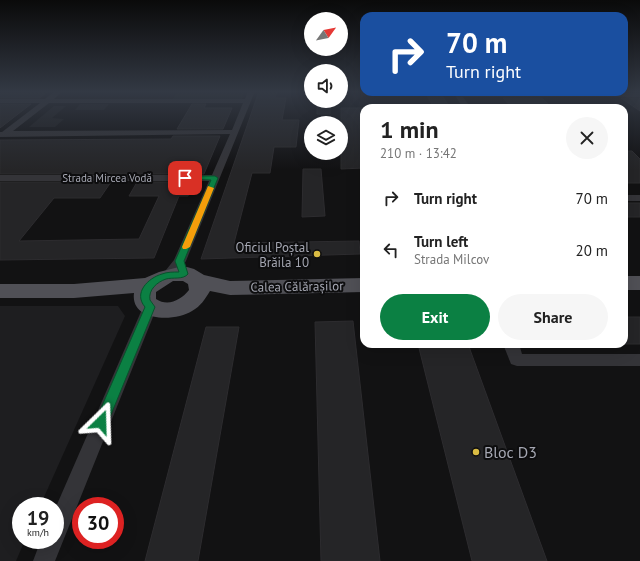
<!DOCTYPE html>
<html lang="en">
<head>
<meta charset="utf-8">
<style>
  :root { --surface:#fff; --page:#f6f6f6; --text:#222; --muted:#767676; --accent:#0b8043 }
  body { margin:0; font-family:"PT Sans",sans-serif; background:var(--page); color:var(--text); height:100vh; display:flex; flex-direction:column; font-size:15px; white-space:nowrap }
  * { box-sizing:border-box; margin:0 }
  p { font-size:13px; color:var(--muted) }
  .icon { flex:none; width:22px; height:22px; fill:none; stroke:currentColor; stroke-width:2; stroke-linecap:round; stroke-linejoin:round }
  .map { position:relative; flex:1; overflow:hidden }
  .panel { position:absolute; left:360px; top:104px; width:268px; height:244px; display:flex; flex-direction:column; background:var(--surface); border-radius:12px; box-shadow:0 4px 16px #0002 }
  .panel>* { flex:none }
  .top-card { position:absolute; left:360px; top:12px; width:268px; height:84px; border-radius:12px; box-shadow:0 4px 16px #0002; background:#1a4fa0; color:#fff; overflow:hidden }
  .needle { width:26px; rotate:57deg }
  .fabs { position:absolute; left:304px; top:12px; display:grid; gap:8px }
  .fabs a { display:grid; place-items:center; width:44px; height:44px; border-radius:50%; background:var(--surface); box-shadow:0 4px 16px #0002; font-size:20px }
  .speed { position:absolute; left:12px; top:497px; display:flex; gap:8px; font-size:20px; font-weight:700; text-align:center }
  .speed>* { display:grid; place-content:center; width:52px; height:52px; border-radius:50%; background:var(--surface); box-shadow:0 4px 16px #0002; line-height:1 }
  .speed small { font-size:10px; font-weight:400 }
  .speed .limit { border:6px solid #d22; background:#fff; color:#111 }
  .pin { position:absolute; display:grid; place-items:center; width:34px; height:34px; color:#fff; margin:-17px; border-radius:8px; box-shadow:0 2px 6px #0006 }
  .me { position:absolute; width:44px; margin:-22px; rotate:22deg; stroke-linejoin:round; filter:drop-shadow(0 0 3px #0008) }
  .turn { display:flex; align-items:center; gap:14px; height:84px; padding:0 20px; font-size:18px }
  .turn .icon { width:52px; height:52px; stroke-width:2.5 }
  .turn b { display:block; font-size:28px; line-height:34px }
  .round { display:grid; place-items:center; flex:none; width:42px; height:42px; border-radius:21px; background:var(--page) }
  .head { display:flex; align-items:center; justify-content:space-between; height:68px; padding:0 20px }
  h1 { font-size:24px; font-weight:800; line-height:30px }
  .cta { display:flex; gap:8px; margin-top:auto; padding:8px 20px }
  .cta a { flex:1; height:46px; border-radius:24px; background:var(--accent); color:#fff; font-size:16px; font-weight:800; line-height:46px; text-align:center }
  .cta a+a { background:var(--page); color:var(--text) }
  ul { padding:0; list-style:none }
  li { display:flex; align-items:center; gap:12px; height:52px; padding:0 20px }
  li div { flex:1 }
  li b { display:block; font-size:15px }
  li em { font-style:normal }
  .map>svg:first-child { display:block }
  .built { fill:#1e1e20 }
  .green { fill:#191e1a }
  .building { fill:#252527; stroke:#2d2c2f }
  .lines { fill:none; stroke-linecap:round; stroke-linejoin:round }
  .minor { fill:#343438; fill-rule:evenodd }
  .primary { fill:#505056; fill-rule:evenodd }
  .route { fill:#0b8043; stroke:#07532c }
  .slow { fill:#f59e0b }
  .poi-dot { fill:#dabc43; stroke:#0d0d0e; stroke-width:1.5 }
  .labels { text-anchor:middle; stroke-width:4; stroke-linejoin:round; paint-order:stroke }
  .far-street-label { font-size:11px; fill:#a5a7b2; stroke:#0d0d0e }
  .poi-label { font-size:13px; fill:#a5a7b2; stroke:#0d0d0e; text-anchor:end }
  .street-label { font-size:13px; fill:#a5a7b2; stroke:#0d0d0e }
  .near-poi-label { font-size:16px; fill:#a5a7b2; stroke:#0d0d0e; text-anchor:start }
</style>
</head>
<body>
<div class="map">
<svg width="640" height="561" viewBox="0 0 640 561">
  <rect width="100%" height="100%" fill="#121213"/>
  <path class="built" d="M80,104h29l-5,6h-29z
    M54,106h12l-14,12 12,1 -9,8h-26z
    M0,306h118l7,10 -85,190h-19v34h4l-9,21h-16z"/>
  <path class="green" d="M178,91h68l-4,8 -70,1z"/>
  <path class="building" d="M30,91h18l-8,7h-40v-5h28z
    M259,91h18l-2,7h11l-4,22h17l-3,27h-22l-4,26h-18l-18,70 125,-2 1,13 -159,5z
    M425,92h15l10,16h-16z
    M503,98h39l8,8 -39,1z
    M621,98h19v13z
    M317,101h13v13h-13z
    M0,104h31l-31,24z
    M192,104h14l-2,4h28l-9,21h-46z
    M341,108h23v60l-23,1z
    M173,136h47l-16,38h-204v-34l171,-1z
    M624,151h8l8,8v24h-16z
    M303,169h18l4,47 -23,1z
    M0,182h111l-11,16h-46l-35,43 120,-2 20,-43h-30l8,-14h56l-5,14h-9l-25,62 -154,2z
    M624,203h16v14h-16z
    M624,317h16v27h-16z
    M353,321l27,240h-59l-6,-239z
    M206,327h33l-41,234h-53z
    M418,344h50l79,217h-75z"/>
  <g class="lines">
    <path class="minor" d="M55,91h8l-9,8h191l3,-8h7l-69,170c-5,8 -12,20 -23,17l-1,-3 12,-15 35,-79h-209v-6h212l18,-41 -230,3v-5h2l38,-29h-40v-4h45zM49,103h194l-11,27 -219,1z
      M453,92l187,1v4h-177l8,11h-8z
      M624,195h16v6h-16z
      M150,302l5,2 2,3 -102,254h-22l8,-21h14v-31l88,-202 2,-3z
      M503,344h16l3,10h118v12h-123l-6,-2z"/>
    <path class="primary" d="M179,267h8l7,2 10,6 26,6 134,-3v14l-134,3 -20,-4c-5,8 -9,15 -18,20 -17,11 -62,11 -58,-18l-60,5h-74v-14h74l71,-6 14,-6zM173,281h10l5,3 1,6c-8,10 -21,17 -33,9v-7z
      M624,276h16v14h-16z"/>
  </g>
  <linearGradient id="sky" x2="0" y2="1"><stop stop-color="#0a0a0a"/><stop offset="0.54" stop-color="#333944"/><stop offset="1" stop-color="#333944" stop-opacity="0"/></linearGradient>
  <rect width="640" height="170" fill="url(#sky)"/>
  <path class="route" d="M185,176h30l3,2 -34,83 4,13c-5,6 -15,3 -22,5 -9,3 -18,11 -16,21l5,7 -47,115 -2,3 -5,2 -4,-2 -2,-3 50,-115c-12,-14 3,-29 17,-33 5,-2 11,-2 17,-2l-4,-11 36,-81 -28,-1 -1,-1z"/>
  <path class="slow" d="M208,186l6,2 -24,59 -4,2h-3l-1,-2z"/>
  <g class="poi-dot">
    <circle cx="317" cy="254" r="4"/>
    <circle cx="476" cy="452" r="4"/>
  </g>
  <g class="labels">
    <g class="far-street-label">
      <text x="107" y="182">Strada Mircea Vodă</text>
    </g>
    <g class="poi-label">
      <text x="309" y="252">Oficiul Poștal<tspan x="309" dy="15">Brăila 10</tspan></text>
    </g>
    <g class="street-label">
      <text transform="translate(297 286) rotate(-1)" y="5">Calea Călărașilor</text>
    </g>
    <g class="near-poi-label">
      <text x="484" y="458">Bloc D3</text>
    </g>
  </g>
</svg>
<div class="fabs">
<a><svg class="needle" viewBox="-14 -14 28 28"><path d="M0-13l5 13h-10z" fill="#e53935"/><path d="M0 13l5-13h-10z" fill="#767676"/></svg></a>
<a><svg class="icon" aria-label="sound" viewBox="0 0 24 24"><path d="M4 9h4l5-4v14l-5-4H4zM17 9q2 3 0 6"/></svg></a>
<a><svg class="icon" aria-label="layers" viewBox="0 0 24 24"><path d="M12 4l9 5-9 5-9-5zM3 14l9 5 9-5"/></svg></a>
</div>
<div class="speed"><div>19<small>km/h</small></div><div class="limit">30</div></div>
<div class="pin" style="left:185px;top:178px;background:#d93025"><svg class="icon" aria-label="arrive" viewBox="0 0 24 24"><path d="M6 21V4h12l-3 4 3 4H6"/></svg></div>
<svg class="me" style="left:101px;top:422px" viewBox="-20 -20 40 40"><path d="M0-17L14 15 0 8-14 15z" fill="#0b8043" stroke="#fff" stroke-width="4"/></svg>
<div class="top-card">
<div class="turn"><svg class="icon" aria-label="right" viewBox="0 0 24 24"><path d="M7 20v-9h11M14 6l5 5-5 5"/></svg><div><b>70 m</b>Turn right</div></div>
</div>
<section class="panel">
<div class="head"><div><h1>1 min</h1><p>210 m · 13:42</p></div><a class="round"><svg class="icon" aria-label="close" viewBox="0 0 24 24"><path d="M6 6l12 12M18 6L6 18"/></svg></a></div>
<ul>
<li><svg class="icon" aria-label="right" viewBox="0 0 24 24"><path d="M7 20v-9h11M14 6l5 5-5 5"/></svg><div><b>Turn right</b></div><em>70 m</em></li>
<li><svg class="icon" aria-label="left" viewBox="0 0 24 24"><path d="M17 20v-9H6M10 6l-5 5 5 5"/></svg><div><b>Turn left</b><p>Strada Milcov</p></div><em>20 m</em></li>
</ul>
<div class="cta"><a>Exit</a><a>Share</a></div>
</section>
</div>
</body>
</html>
